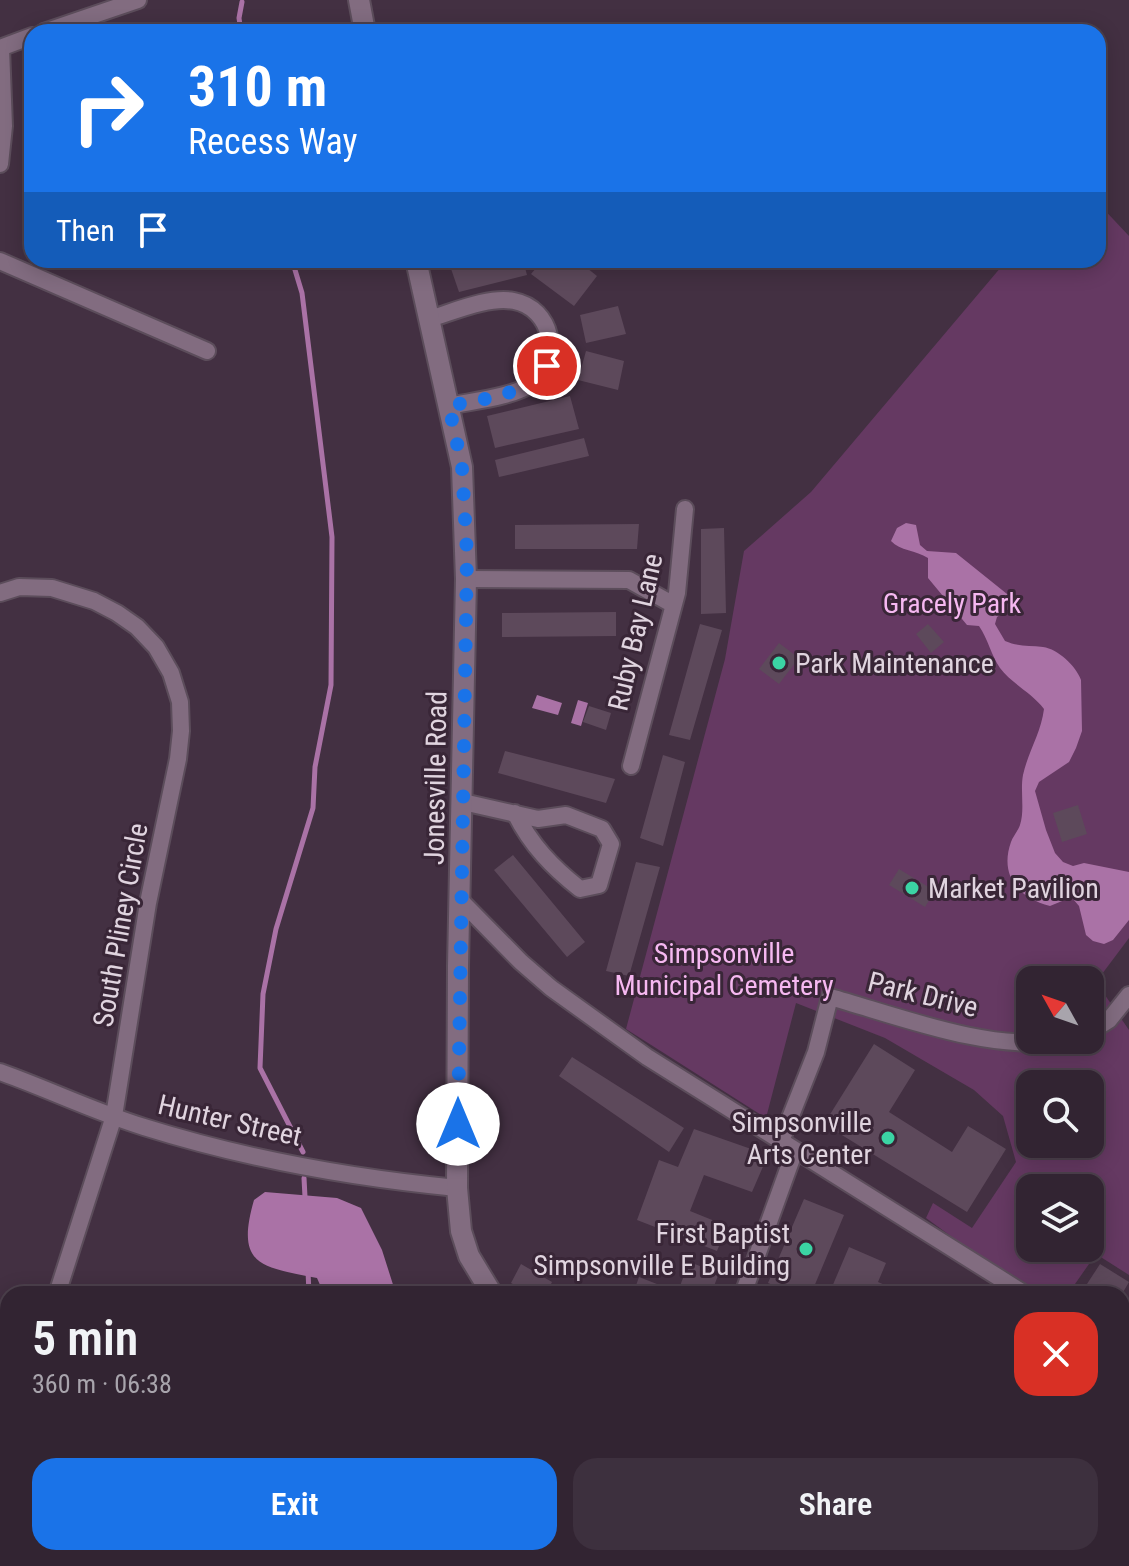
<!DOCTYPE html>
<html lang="en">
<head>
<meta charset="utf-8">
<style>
  :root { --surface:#322432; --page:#3d303e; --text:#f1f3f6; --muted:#a8a4ac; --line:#4d414d; --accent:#1a73e8 }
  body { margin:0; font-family:"Roboto Condensed",sans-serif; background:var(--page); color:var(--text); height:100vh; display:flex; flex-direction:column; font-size:30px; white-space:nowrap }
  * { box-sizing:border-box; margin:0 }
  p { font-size:26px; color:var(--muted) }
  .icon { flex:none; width:44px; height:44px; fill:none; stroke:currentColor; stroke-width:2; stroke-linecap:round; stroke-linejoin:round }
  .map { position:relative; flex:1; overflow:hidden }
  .panel { position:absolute; left:0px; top:1286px; width:1130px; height:280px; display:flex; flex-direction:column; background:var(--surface); border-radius:24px 24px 0 0; box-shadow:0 4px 20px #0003,0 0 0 2px var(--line) }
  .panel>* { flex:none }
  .hud { position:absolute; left:24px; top:24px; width:1082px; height:244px; border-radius:24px; box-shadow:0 4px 20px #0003,0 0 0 2px var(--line); background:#1a73e8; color:#fff; overflow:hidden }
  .needle { width:52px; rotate:310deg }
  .fabs { position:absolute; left:1016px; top:966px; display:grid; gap:16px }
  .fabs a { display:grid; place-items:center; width:88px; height:88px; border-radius:16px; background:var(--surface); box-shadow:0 4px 20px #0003,0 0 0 2px var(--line); font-size:40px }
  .pin { position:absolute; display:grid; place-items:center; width:68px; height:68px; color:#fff; margin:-34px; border:4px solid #fff; border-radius:50%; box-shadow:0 2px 8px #0007 }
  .me { position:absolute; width:88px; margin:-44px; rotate:0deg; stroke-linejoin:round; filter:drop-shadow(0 0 6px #0008) }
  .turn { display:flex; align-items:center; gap:28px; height:168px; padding:0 32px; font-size:36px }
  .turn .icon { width:104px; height:104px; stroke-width:2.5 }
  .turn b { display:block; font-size:56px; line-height:68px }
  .then { display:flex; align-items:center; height:76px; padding:0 32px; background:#0003; gap:16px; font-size:30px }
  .round { display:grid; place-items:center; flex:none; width:84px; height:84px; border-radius:24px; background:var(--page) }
  .head { display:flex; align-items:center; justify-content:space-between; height:136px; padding:0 32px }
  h1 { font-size:48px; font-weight:600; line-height:60px }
  .action { display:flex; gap:16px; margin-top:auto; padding:16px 32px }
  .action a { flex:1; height:92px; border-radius:24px; background:var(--accent); color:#fff; font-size:32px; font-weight:600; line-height:92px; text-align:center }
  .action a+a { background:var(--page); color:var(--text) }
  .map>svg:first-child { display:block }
  .green { fill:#653962; fill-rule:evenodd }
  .water { fill:#aa72a6 }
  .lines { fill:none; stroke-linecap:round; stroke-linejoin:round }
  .stream { stroke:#aa72a6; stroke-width:5 }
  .building { fill:#5d495b }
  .street-casing { stroke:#5c4d5b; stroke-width:20 }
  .secondary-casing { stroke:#5c4d5b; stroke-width:24 }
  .street { stroke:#826c80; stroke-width:16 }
  .secondary { stroke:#826c80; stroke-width:20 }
  .route { stroke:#1a73e8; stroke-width:14; stroke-dasharray:0 25.2 }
  .poi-dot { fill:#3bd4a4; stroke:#392637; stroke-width:3 }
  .labels { text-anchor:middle; stroke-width:6; stroke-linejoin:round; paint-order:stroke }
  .park-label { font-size:28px; fill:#f6b8f1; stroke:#392637 }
  .street-label { font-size:28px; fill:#e0d4df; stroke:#392637 }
  .poi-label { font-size:28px; fill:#e0d4df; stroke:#392637; text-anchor:start }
</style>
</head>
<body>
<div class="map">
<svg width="1129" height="1566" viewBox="0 0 1129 1566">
  <rect width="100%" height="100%" fill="#433042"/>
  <path class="green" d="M1098,203l31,33v702l-33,44 33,48v245l-33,-21 -28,40h-38l-104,-76 7,-15 39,25 44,-66 -13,-46 -29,-26 -89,-52 -89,-35 -30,115 -140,-89 99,-370 19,-108 67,-59 196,-232h91zM1030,980h60v60h-60zM1030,1084h60v60h-60zM1030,1188h60v60h-60z"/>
  <path class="water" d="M906,523l10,2 4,20 7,6 29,2 56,45 1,8 -16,11 -2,7 10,17c14,6 24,4 38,6 15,2 33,19 38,33l1,51 -6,17 -7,14 -30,20 -4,9 11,39 9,23 8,9 10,4 11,-3 45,9v48l-16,20 -9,4 -11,-3 -7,-6 -7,-29 -6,-7h-6l-17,7c-31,-8 -51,-30 -39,-64 2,-6 7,-11 9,-17 5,-15 0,-34 3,-50 5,-23 18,-42 21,-66 -12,-16 -32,-25 -44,-41 -9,-13 -12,-29 -21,-42l-12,-1 -39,-47v-20c-12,-8 -28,-7 -37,-17l6,-13z
    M537,695l25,8 -4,12 -26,-7z
    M578,700l10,3 -7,23 -10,-3z
    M265,1192l72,6 24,10 21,42 14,44h-72l-7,-16c-56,-11 -82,-12 -63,-78z"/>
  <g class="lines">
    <path class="stream" d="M241,32l-2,-14 3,-16
      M292,260l10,33 30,244 -1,148 -16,82 -2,41 -37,121 -13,65 -3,74 43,84
      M304,1178l1,19
      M308,1271l1,23"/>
  </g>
  <path class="building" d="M448,260h75l4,15 -68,17z
    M543,260h34l20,16 -23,30 -43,-32z
    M618,306l8,28 -40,9 -6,-28z
    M586,351l38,10 -6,29 -40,-10z
    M570,396l9,33 -84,19 -8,-32z
    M584,438l5,18 -90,21 -4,-17z
    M639,524l-2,25h-122v-24z
    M724,528l2,85 -25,1v-85z
    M616,612v24l-114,1v-24z
    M700,624l22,6 -32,110 -21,-5z
    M928,624l16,18 -13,11 -15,-19z
    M779,643l20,15 -20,26 -20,-15z
    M589,706l22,7 -5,17 -23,-8z
    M505,751l110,28 -9,24 -108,-30z
    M663,755l22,7 -22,84 -23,-8z
    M1078,805l9,29 -25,8 -9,-29z
    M513,855l72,87 -18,15 -73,-87z
    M636,862l24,5 -31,109 -23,-5z
    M899,869l36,22 -10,16 -36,-22z
    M874,1044l41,26 -26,42 63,40 16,-26 38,23 -39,63 -143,-88z
    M572,1057l112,71 -15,24 -110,-76z
    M694,1129l74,26 -16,37 -48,-17 -14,36 37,15 -10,25 -80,-31 22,-60 19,7z
    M804,1199l40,16 -33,79h-17l-26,-11z
    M849,1247l37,16 -8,19 28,12h-77z
    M689,1262l30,11 -8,21h-34z
    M521,1264l31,18 -6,12h-16l-19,-11z
    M1100,1264l29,18 -7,12h-18l-17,-10z
    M639,1277l23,9 -2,8h-27z
    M565,1558l-2,8h-22l-26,-7z
    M814,1558h167l18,8h-188z"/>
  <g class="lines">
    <defs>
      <path id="street" d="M44,32l94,-32
        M0,48l32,-12
        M0,164l4,-38 -3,-78
        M0,261l207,90
        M429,319c24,-7 59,-23 85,-18 38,7 49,58 19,82 -19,14 -61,18 -84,23
        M466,579l163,1 43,24
        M0,593l19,-6 33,1 42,13 23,12 20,14 19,20 15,26 9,29 1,29 -3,28 -30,144 -34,213 -57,178
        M631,766l46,-173 8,-84
        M463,802l75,17 28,-4 36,14 9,15 -12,41 -19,4c-28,-22 -49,-44 -65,-76
        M461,901l60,61 30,26 96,69 378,237
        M1090,1032l19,-12 20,-25
        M0,1072c48,17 95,40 144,55 99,31 209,51 313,61
        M781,1141l35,-89 14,-55c65,18 163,56 228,43
        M743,1294l52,-144
        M1122,1357l7,4
        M0,1481l8,-26"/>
      <path id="secondary" d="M359,0l6,32
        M416,260l46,207 4,112 -8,387 -1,222 4,43 8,25 23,38
        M1122,1448l7,-23
        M665,1566l2,-8
        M1080,1566l2,-8"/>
    </defs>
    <use href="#street" class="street-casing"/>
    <use href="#secondary" class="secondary-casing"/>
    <use href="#street" class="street"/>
    <use href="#secondary" class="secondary"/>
  </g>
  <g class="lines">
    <path class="route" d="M458,1124l9,-570 -5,-87 -13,-61c35,-8 76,-9 98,-40"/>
  </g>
  <g class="poi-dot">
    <circle cx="779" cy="663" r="8"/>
    <circle cx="912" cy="888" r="8"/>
    <circle cx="888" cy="1138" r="8"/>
    <circle cx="806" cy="1249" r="8"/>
  </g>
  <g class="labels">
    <g class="park-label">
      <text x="952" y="613">Gracely Park</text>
      <text x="724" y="963">Simpsonville<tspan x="724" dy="32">Municipal Cemetery</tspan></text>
    </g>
    <g class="street-label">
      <text transform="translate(635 632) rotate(-77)" y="10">Ruby Bay Lane</text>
      <text transform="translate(435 778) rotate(-89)" y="10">Jonesville Road</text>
      <text transform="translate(120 925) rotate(-80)" y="10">South Pliney Circle</text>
      <text transform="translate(923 994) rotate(14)" y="10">Park Drive</text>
      <text transform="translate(230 1120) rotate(13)" y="10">Hunter Street</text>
    </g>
    <g class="poi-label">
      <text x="795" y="673">Park Maintenance</text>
      <text x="928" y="898">Market Pavilion</text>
      <text x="872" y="1132" text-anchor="end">Simpsonville<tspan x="872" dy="32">Arts Center</tspan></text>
      <text x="790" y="1243" text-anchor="end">First Baptist<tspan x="790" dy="32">Simpsonville E Building</tspan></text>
    </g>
  </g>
</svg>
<div class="fabs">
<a><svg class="needle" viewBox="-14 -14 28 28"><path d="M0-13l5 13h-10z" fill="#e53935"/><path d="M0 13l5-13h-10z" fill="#a8a4ac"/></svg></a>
<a><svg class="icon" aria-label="search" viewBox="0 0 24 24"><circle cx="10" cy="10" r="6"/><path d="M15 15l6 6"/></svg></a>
<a><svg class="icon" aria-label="layers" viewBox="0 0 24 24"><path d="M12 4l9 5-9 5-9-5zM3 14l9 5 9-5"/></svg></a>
</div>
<div class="pin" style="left:547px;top:366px;background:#d93025"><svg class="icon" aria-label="arrive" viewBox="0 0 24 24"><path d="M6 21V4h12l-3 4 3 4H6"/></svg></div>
<svg class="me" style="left:458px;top:1124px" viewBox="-20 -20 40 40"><circle r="19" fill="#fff"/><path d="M0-13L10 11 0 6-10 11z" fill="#1a73e8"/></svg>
<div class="hud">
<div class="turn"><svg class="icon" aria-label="right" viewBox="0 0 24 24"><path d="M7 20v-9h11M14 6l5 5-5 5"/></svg><div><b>310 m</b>Recess Way</div></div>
<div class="then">Then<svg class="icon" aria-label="arrive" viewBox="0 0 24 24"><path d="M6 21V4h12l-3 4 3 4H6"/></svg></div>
</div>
<section class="panel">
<div class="head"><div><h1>5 min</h1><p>360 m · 06:38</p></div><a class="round" style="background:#d93025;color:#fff"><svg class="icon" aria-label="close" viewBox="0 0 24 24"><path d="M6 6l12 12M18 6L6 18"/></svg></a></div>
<div class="action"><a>Exit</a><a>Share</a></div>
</section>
</div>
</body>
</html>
